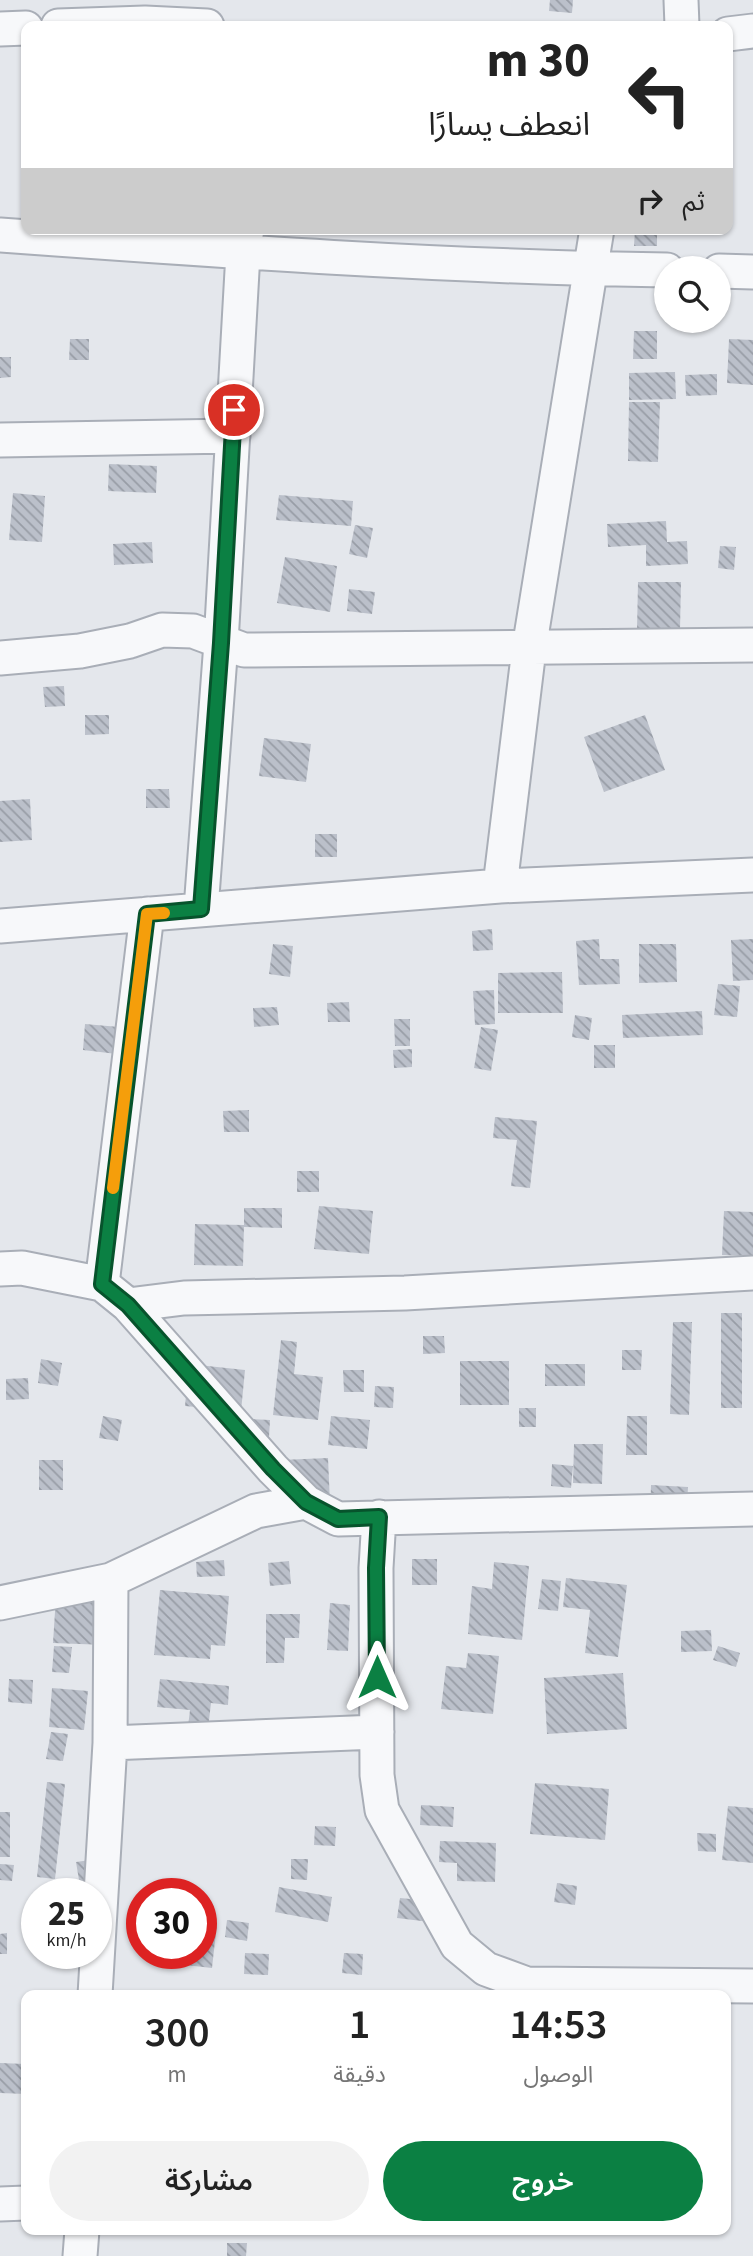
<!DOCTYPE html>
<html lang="ar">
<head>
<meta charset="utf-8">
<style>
  :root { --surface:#fff; --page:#f2f2f2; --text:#222; --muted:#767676; --accent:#0b8043 }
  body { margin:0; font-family:"Source Sans 3","Noto Sans Arabic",sans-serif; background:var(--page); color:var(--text); direction:rtl; height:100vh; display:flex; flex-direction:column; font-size:26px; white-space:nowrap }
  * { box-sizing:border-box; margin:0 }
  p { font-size:23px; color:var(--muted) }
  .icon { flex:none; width:38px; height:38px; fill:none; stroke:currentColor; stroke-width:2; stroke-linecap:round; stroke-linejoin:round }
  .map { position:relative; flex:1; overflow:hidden; direction:ltr }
  .drawer { position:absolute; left:21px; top:1990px; width:710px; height:245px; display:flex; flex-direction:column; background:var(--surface); border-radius:14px; box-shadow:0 2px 5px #0004; direction:rtl }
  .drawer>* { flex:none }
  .guide { position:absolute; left:21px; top:21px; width:712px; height:214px; border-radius:14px; box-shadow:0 2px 5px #0004; direction:rtl; background:#fff; color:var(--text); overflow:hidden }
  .buttons { position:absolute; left:654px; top:256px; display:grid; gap:14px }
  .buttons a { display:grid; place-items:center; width:77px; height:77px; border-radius:50%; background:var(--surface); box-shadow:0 2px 5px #0004; font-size:35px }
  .speed { position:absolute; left:21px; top:1878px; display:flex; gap:14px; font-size:35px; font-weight:700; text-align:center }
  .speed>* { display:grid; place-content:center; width:91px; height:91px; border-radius:50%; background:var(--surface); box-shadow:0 2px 5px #0004; line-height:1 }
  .speed small { font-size:18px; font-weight:400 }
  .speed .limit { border:10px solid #d22; background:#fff; color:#111 }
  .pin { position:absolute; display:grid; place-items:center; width:60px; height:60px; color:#fff; margin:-30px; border:4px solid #fff; border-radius:50%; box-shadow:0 2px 7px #0007 }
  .me { position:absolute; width:77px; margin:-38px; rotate:0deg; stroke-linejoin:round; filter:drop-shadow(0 0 5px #0008) }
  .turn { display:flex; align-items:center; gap:24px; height:147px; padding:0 28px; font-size:32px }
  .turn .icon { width:91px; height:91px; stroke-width:2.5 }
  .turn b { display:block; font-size:49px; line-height:60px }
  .then { display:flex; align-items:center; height:66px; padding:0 28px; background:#0003; gap:14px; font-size:26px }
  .eta { display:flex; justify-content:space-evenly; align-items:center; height:119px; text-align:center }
  .eta b { font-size:42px; font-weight:600; line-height:49px }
  .primary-button { display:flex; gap:14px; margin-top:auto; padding:14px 28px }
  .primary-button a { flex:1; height:80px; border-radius:42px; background:var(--accent); color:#fff; font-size:28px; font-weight:600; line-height:80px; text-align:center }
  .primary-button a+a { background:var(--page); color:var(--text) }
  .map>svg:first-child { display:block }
  .building { fill:url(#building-back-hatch) }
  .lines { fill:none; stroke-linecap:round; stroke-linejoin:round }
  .minor-casing { stroke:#a9aeb7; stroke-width:37 }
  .minor { stroke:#f7f8fa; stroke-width:33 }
  .route-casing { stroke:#07532c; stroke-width:18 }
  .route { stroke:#0b8043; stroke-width:12 }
  .slow { stroke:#f59e0b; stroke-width:12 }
</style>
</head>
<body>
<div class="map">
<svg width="753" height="2256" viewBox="0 0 753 2256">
  <defs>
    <pattern id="building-back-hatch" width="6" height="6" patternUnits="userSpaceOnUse" patternTransform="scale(1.75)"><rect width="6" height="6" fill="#bbc0ca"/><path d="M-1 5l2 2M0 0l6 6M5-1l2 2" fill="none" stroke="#989da6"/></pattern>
  </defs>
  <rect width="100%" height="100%" fill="#e4e7ec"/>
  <path class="building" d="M550,0h23l-1,13 -23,-2z
    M635,229h22v17h-23z
    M634,331h23v28h-24z
    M70,339h19v21h-20z
    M729,339l24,1v45l-26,-2z
    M0,357h11v20l-11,1z
    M675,372l1,27 -47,1v-27z
    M717,374v21l-31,1 -1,-21z
    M629,402h31l-2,60 -30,-1z
    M109,464l48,2 -1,27 -48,-2z
    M13,493l32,3 -3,46 -33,-2z
    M279,495l74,6 -2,25 -75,-6z
    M666,521l1,21 20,-1 1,23 -42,2v-21l-38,2 -1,-23z
    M355,525l18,3 -6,30 -18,-4z
    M152,542l1,21 -39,2 -1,-21z
    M720,546l16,1 -2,23 -16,-2z
    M285,557l52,9 -7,46 -53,-9z
    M638,582h43l-1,48h-43z
    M349,589l26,3 -3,22 -25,-3z
    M64,686l1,20 -20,1 -2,-20z
    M85,715h24v19l-24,1z
    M645,715l20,55 -61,22 -20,-55z
    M264,738l47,6 -5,38 -47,-6z
    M146,789h23l1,19h-24z
    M30,799l2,41 -32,2v-41z
    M315,834h22v23h-22z
    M492,929l1,21 -20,1 -1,-20z
    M599,939l1,20h19l1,25 -41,1 -3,-44z
    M753,939v41l-20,1 -2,-41z
    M273,944l20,2 -3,31 -21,-3z
    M639,944h37l1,38 -38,1z
    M562,972l1,41h-65v-40z
    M718,984l22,2 -3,31 -23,-2z
    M494,990l1,34 -20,1 -2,-34z
    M349,1002l1,20h-22l-1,-19z
    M277,1007l2,18 -25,2 -1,-19z
    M702,1011l1,24 -80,3 -1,-23z
    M575,1015l17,3 -3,22 -17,-3z
    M394,1019h16v27h-15z
    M85,1024l34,3 -2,27 -34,-4z
    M481,1027l17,3 -7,41 -17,-3z
    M594,1045h21v23h-21z
    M412,1049v18l-18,1 -1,-18z
    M249,1110v22h-25l-1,-21z
    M495,1117l42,4 -7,67 -19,-2 6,-46 -24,-2z
    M297,1171h22v21h-22z
    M319,1206l54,5 -4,43 -55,-5z
    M244,1208h38v20l-38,-1z
    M724,1211l29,1v44l-31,-1z
    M195,1224l49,1 -1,41 -49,-1z
    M721,1313h21v95h-21z
    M673,1322h19l-3,93 -19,-1z
    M423,1336h21l1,17 -22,1z
    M281,1340l16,2 -3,32 29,3 -5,43 -45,-5z
    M622,1350h20l-1,20h-19z
    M41,1359l21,4 -4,23 -20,-3z
    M460,1361h49v44h-49z
    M189,1364l56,6 -6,62 -10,-22 -44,-4z
    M545,1364h40v22h-40z
    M343,1370h21v22h-20z
    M28,1378l1,21 -23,1v-21z
    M375,1386l19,1 -1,21 -19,-1z
    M519,1408h17v19h-17z
    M103,1416l19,4 -4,21 -19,-3z
    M331,1416l39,4 -3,29 -39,-4z
    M627,1416h20v39h-21z
    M249,1419l21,1 -1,17 -21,-1z
    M574,1444h29l-1,40 -29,-1z
    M328,1458l2,45 -49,-43z
    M39,1460h24v30h-24z
    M552,1464l21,2 -2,22 -20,-2z
    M651,1485l37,2 -2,35 -36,-2z
    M412,1559h25v26h-25z
    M224,1560l1,16 -28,1 -1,-15z
    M289,1561l2,23 -21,2 -2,-23z
    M494,1562l35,4 -7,74 -54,-6 4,-48 20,3z
    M566,1578l61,7 -9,72 -33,-4 5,-43 -27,-3z
    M542,1579l19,2 -3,30 -20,-2z
    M160,1590l69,6 -4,50 -14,-1 -1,14 -56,-4z
    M56,1596l52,3 -2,46 -53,-2z
    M330,1603l20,2 -2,46 -21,-1z
    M266,1614h34l-1,24h-14l-1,25h-18z
    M711,1630l1,21 -31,1v-21z
    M54,1646l18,1 -3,26 -17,-1z
    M718,1646l22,7 -4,14 -23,-7z
    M468,1653l31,3 -6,58 -52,-5 5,-43 20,2z
    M623,1673l4,56 -80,5 -3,-56z
    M9,1679l24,1 -1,24 -24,-2z
    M160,1679l69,7 -1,19 -17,-2 -3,26 -20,-2 2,-17 -33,-3z
    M52,1688l36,3 -4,39 -35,-3z
    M51,1732l17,2 -5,27 -17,-2z
    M47,1782l18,2 -10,95 -18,-2z
    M535,1783l74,6 -4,51 -75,-6z
    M421,1805l33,2 -1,20 -33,-2z
    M728,1806l25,2v55l-31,-3z
    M0,1812h10v45h-10z
    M315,1826l21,1 -1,19 -21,-1z
    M697,1833l19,1v18l-18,-1z
    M440,1841l56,2 -1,39 -38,-1v-18l-18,-1z
    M97,1859l4,30 -20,3 -5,-30z
    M291,1859h17l-1,21 -16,-1z
    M0,1864l14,1 -2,16 -12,-1z
    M557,1883l20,3 -2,19 -21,-3z
    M279,1887l53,10 -4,25 -53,-10z
    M400,1898l31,3 -1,21 -33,-4z
    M227,1920l22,3 -2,18 -22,-4z
    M201,1921l16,2 -5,45 -53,-6 1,-9h41z
    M7,1933v21h-7v-20z
    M245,1953l24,1 -1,21 -24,-1z
    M344,1953l19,1 -1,21 -20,-2z
    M0,2063l26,1v30l-26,-1z
    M22,2130h4v22h-5z
    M227,2243h20l-1,13h-19z"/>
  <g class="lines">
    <defs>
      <path id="minor" d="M681,0l1,26
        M58,26l87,-3 62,3
        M0,29l26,-1
        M728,34l25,-3
        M0,235c222,16 444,32 667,35
        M719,271l34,1
        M0,440l233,-4
        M0,658l80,-7 50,-10 32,-11 31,1 51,19 509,-5
        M500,886l29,-237 68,-420
        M201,909l20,-266 22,-390 4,-24
        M0,926l500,-40 253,-11
        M0,1269l22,-1 80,16 26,21 145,164 33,33 32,17 415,-10
        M102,1284l45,-370
        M128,1305l56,-7 221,-5 348,-20
        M379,1517l-3,51 1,207 5,35 75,135 29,24 41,15 226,2
        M0,1603l111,-23 145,-69 50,-9
        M110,1743l267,-11
        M95,1995l15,-252 1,-163
        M0,2204l26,-1
        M80,2256l2,-26"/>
    </defs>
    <use href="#minor" class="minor-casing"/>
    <use href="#minor" class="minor"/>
  </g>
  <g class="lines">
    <defs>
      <path id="route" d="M234,410l-13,233 -20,266 -54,5 -45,370 26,21 145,164 33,33 32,17 41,-2 -3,51 1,109"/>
    </defs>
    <use href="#route" class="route-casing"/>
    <use href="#route" class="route"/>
    <path class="slow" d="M113,1188l34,-274 17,-1"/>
  </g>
</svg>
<div class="buttons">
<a><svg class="icon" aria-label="search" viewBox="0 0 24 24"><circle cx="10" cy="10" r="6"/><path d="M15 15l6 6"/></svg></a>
</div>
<div class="speed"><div>25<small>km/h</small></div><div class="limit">30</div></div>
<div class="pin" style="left:234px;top:410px;background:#d93025"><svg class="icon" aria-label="arrive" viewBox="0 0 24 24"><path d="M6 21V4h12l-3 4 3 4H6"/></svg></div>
<svg class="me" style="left:377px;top:1677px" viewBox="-20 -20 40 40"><path d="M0-17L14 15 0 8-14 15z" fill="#0b8043" stroke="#fff" stroke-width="4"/></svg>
<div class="guide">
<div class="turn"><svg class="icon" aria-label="left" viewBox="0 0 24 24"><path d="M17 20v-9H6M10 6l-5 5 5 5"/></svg><div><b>30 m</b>انعطف يسارًا</div></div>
<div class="then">ثم<svg class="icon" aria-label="right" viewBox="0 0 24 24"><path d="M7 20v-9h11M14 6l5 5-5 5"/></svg></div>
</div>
<section class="drawer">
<div class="eta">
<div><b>14:53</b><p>الوصول</p></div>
<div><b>1</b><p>دقيقة</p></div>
<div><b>300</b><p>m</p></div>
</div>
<div class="primary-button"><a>خروج</a><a>مشاركة</a></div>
</section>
</div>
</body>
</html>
